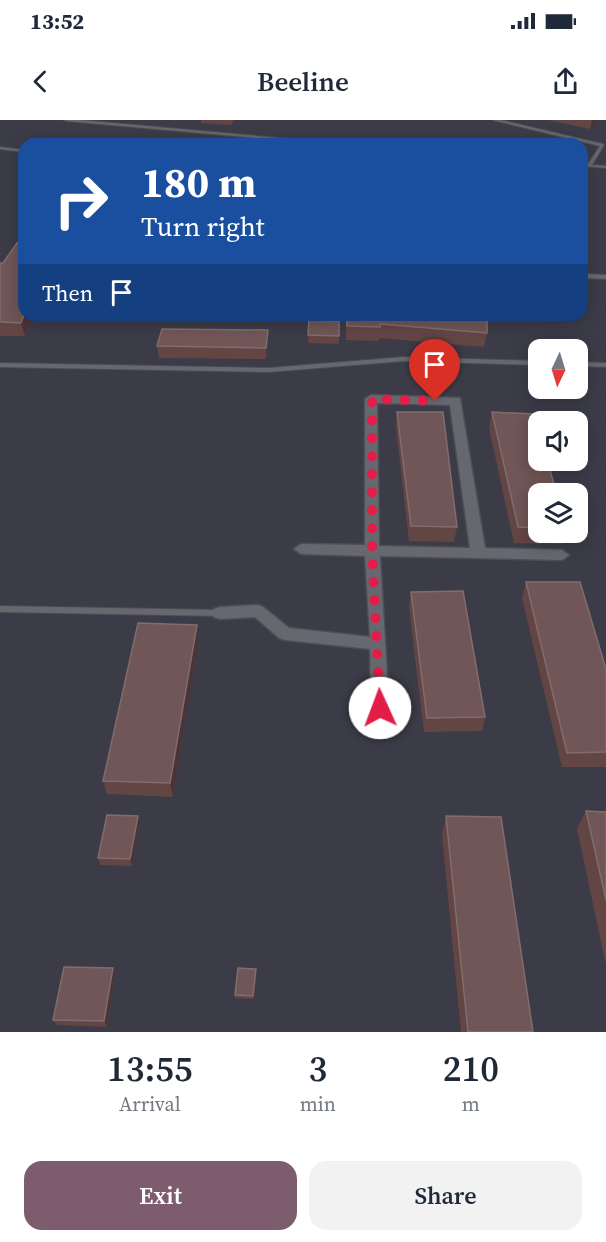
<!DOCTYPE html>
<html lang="en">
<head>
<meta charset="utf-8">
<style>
  :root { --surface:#fff; --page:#f2f2f3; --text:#1f2937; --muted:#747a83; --accent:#7d5c6e }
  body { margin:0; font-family:"Source Serif 4",serif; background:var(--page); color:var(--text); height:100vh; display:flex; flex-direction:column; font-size:22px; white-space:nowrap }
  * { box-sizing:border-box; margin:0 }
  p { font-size:20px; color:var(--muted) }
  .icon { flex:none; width:33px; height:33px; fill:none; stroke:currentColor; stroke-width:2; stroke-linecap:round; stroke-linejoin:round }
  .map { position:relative; height:912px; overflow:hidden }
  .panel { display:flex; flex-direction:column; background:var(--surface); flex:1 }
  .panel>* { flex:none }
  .banner { position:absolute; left:18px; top:18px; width:570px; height:183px; border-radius:18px; box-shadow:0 3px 15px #0003; background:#1a4fa0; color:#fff; overflow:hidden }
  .needle { width:39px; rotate:184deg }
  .fabs { position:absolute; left:528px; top:219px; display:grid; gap:12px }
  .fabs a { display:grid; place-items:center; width:60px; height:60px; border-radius:12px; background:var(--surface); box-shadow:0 3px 15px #0003; font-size:30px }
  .pin { position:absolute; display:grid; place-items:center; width:51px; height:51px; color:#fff; margin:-62px -26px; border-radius:50% 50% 50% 0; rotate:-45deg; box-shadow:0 0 6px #0007 }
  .pin .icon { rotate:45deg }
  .me { position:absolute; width:66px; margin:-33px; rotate:358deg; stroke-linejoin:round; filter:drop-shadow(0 0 4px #0008) }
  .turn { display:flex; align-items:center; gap:21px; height:126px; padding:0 24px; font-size:27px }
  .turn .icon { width:78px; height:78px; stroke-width:2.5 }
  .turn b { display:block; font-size:42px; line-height:51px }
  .then { display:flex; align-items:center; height:57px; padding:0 24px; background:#0003; gap:12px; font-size:22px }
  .eta { display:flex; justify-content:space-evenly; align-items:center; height:102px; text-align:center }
  .eta b { font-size:36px; font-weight:600; line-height:42px }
  .cta { display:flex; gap:12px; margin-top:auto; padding:12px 24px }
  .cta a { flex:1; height:69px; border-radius:18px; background:var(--accent); color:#fff; font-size:24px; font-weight:600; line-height:69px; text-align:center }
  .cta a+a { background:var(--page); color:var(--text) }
  .status { display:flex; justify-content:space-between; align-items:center; height:42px; padding:0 30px; background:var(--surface); direction:ltr }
  .status svg { height:16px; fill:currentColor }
  header { display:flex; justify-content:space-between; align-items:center; height:78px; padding:0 24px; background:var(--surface); font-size:27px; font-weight:600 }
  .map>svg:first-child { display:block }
  .built { fill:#3c3c49; fill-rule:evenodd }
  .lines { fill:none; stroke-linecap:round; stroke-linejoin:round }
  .service-casing { stroke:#4d4d53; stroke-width:2 }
  .minor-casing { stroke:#4d4d53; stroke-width:3 }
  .service { fill:#676770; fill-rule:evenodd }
  .minor { fill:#676770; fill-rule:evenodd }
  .wall { fill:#634544 }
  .shaded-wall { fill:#493538 }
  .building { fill:#705656; stroke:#826c6d; stroke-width:1.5 }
  .route { stroke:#e11d48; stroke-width:10; stroke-dasharray:0 18 }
</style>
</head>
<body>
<div class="status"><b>13:52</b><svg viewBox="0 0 49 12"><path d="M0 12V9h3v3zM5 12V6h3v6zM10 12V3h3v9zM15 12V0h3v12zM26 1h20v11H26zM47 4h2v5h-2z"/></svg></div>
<header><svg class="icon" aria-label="back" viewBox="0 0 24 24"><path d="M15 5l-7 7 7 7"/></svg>Beeline<svg class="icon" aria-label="share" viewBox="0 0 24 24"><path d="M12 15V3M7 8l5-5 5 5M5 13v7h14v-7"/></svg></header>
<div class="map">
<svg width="606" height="912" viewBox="0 0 606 912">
  <rect width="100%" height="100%" fill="#303038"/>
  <path class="built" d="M0,0h606v912h-606zM24,24h558v171h-558zM538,230h40v38h-40zM538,302h40v38h-40zM538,374h40v38h-40z"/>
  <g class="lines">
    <defs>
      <path id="service" d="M64,0h15l257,23 2,1h-16l-256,-23z
        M493,0h7l103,24 1,1 -12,20 14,1v2l-24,-2v-2h6l12,-18z
        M0,27l24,3v2l-24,-3z
        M582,154l24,1v4l-24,-1z
        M404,237l134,4v4l-134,-4 -135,11 -269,-5v-4l269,5z
        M578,242l28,1v4l-28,-1z
        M0,486l220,4 3,1 1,2 -1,2 -3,1 -220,-4z"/>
      <path id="minor" d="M371,275l89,3 25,150 77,2 7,5 -7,5 -182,-4 9,152 -3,5 -6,2 -6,-2 -3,-5 -1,-59 -85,-9 -6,-2 -24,-21 -35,2 -6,-2 -2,-4 2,-4 6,-2 38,-2 5,2 26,21 81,9 -5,-81 -64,-2 -7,-5 7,-5 64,1v-146zM377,283l73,2 20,143 -91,-2z"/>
    </defs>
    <use href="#service" class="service-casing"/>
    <use href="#minor" class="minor-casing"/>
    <use href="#service" class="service"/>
    <use href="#minor" class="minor"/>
  </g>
  <path class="wall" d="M201,0h33l-3,5 -30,-2z
    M548,0h52l-10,9z
    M0,143l24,52h10l-9,21h-25z
    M346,195l141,18 -3,14 -105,-9v3l-33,-1z
    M309,200l30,1v23l-31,-1z
    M268,222l-2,17 -107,-1 -2,-12z
    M397,292l60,115 -3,15 -45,-1 -13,-114z
    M492,292l46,82v38h28l-4,12 -48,-1 -25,-115z
    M526,462l80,87v98h-44l-40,-169z
    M411,472l74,125 -3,14 -58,1 -15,-125z
    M197,505l2,15 -26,157 -66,-3 -4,-13z
    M586,691l20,1v153l-29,-136z
    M446,696l87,216h-72l-19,-197z
    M140,703l-8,43 -32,-1 -2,-7z
    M256,853l-3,26 -18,-1v-3z
    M115,854l-8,53 -50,-2 -4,-5z"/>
  <path class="shaded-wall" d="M592,0h8l-10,9z
    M24,195h10l-9,21 -4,-13z
    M268,210v12l-2,17v-11z
    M197,505l2,15 -26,157 -3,-14z
    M138,696l2,7 -8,43 -2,-7z
    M113,848l2,6 -8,53 -3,-6z"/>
  <path class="building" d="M17,123l7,1v71l-3,8 -21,-1v-59h3z
    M347,195h140v18l-107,-9v3l-33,-1z
    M309,200l30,1v15l-31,-1z
    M162,209l106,1 -2,18 -109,-2z
    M397,292h46l14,115 -46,-1z
    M492,292l41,2 5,18v28h9l10,34h-19v34l-20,-1z
    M526,462h54l26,87v83l-39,1z
    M463,471l22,126 -58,1 -16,-126z
    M138,503l59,2 -27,158 -67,-2z
    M586,691l20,1v88z
    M107,695l31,1 -8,43 -32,-1z
    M446,696l55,1 32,215h-65z
    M64,847l49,1 -9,53 -51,-1z
    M238,848l18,1 -3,27 -18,-1z"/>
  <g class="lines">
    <path class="route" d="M380,588l-8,-157v-152l63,2"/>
  </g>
</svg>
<div class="fabs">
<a><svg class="needle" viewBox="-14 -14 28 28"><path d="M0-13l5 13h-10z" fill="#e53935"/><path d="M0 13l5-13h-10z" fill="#747a83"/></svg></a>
<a><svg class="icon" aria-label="sound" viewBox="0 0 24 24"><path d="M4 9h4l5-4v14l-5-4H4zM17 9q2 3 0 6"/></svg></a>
<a><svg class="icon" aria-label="layers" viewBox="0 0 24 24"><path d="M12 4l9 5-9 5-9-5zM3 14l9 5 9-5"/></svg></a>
</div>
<div class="pin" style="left:435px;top:281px;background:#d93025"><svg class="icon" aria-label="arrive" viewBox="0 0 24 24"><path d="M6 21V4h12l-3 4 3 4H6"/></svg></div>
<svg class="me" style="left:380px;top:588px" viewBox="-20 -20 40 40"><circle r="19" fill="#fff"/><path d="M0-13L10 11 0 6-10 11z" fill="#e11d48"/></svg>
<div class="banner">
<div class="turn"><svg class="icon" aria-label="right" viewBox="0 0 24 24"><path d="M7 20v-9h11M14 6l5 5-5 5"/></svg><div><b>180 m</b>Turn right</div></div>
<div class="then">Then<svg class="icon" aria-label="arrive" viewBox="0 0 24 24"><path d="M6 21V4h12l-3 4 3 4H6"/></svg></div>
</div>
</div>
<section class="panel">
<div class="eta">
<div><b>13:55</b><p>Arrival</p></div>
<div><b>3</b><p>min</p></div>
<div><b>210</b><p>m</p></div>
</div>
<div class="cta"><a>Exit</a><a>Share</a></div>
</section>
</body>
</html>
